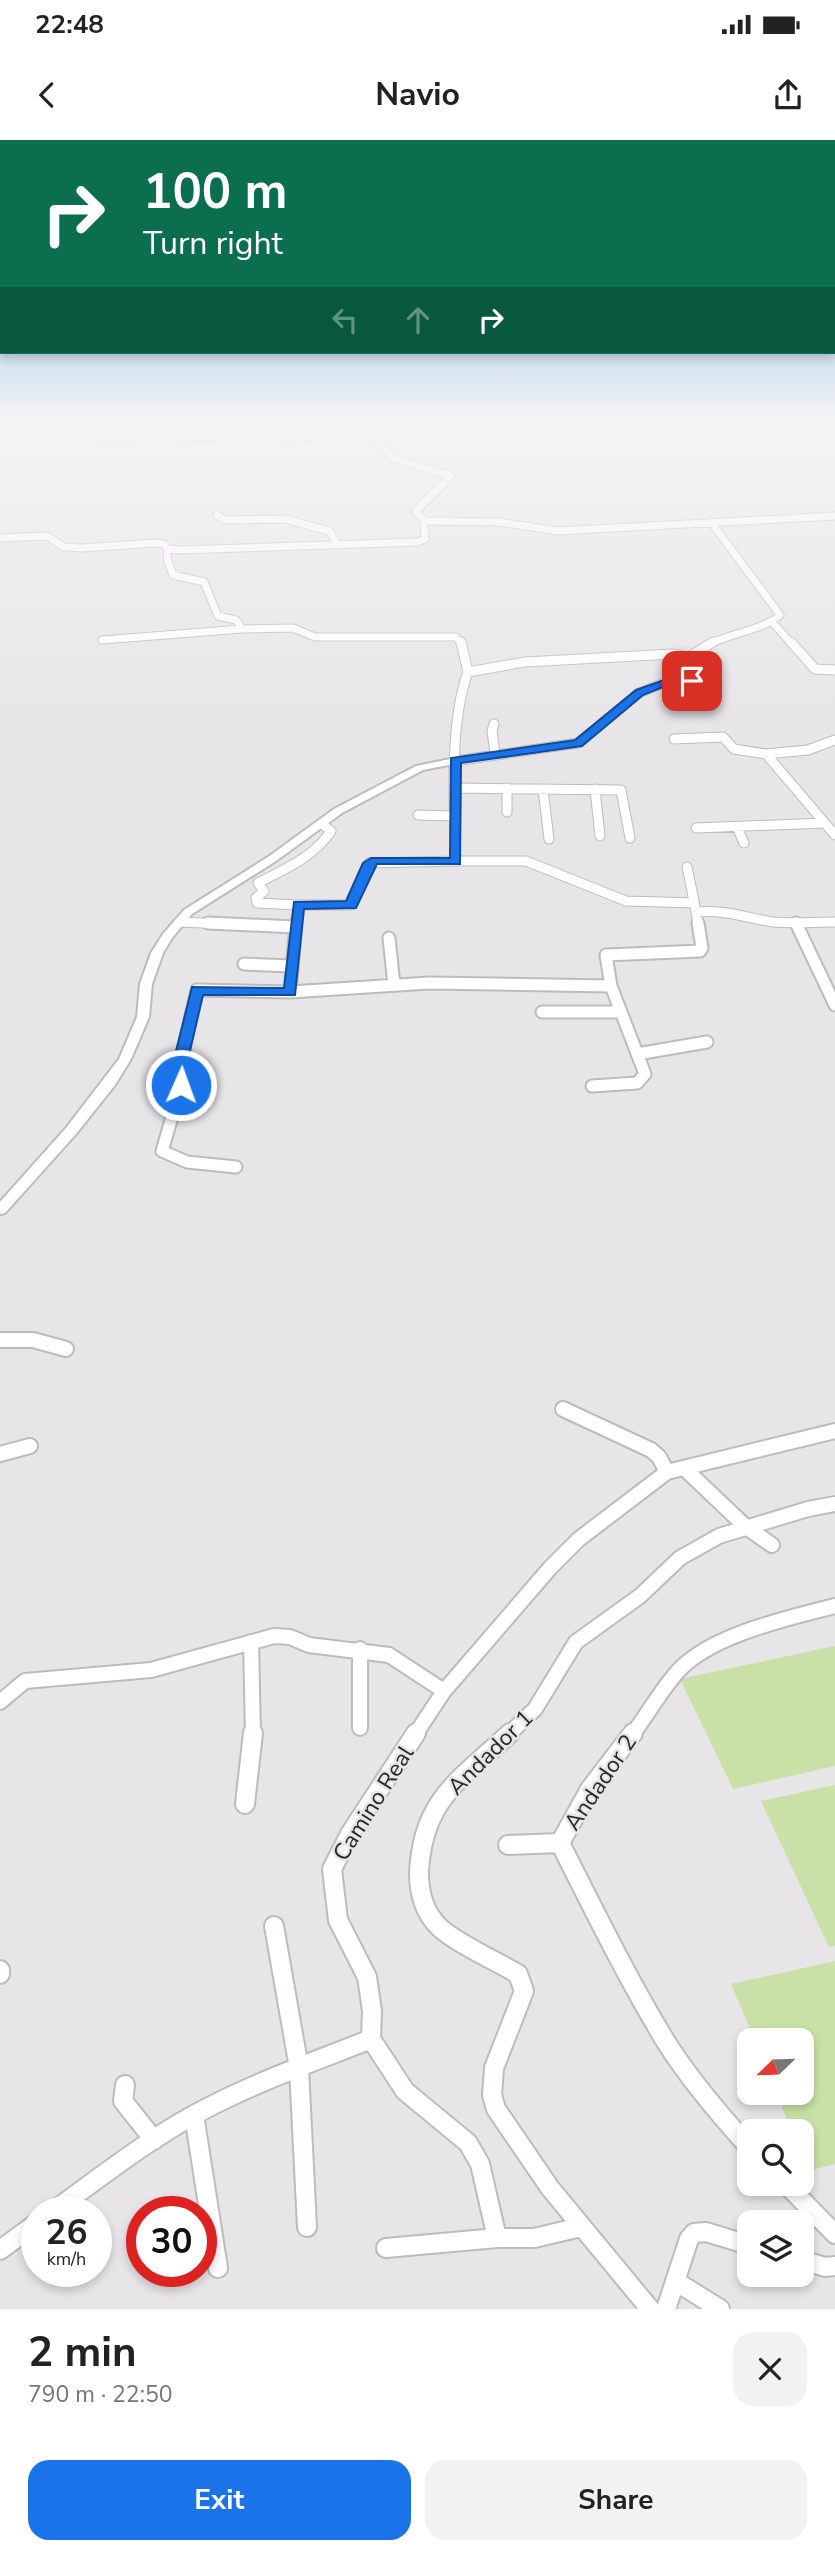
<!DOCTYPE html>
<html lang="en">
<head>
<meta charset="utf-8">
<style>
  :root { --surface:#fff; --page:#f2f2f2; --text:#222; --muted:#767676; --accent:#1a73e8 }
  body { margin:0; font-family:"Nunito Sans",sans-serif; background:var(--page); color:var(--text); height:100vh; display:flex; flex-direction:column; font-size:26px; white-space:nowrap }
  * { box-sizing:border-box; margin:0 }
  p { font-size:23px; color:var(--muted) }
  .icon { flex:none; width:38px; height:38px; fill:none; stroke:currentColor; stroke-width:2; stroke-linecap:round; stroke-linejoin:round }
  .map { position:relative; height:2169px; overflow:hidden }
  .drawer { display:flex; flex-direction:column; background:var(--surface); flex:1 }
  .drawer>* { flex:none }
  .guide { position:absolute; left:0px; top:0px; width:836px; height:214px; box-shadow:0 4px 10px #0003; background:#0b6e4f; color:#fff; overflow:hidden }
  .needle { width:46px; rotate:247deg }
  .tools { position:absolute; left:737px; top:1888px; display:grid; gap:14px }
  .tools a { display:grid; place-items:center; width:77px; height:77px; border-radius:14px; background:var(--surface); box-shadow:0 4px 10px #0003; font-size:35px }
  .speed { position:absolute; left:21px; top:2056px; display:flex; gap:14px; font-size:35px; font-weight:700; text-align:center }
  .speed>* { display:grid; place-content:center; width:91px; height:91px; border-radius:50%; background:var(--surface); box-shadow:0 4px 10px #0003; line-height:1 }
  .speed small { font-size:18px; font-weight:400 }
  .speed .limit { border:10px solid #d22; background:#fff; color:#111 }
  .pin { position:absolute; display:grid; place-items:center; width:60px; height:60px; color:#fff; margin:-30px; border-radius:14px; box-shadow:0 4px 10px #0006 }
  .me { position:absolute; width:77px; margin:-38px; rotate:2deg; stroke-linejoin:round; filter:drop-shadow(0 0 5px #0008) }
  .turn { display:flex; align-items:center; gap:24px; height:147px; padding:0 28px; font-size:32px }
  .turn .icon { width:91px; height:91px; stroke-width:2.5 }
  .turn b { display:block; font-size:49px; line-height:60px }
  .lanes { display:flex; align-items:center; height:66px; padding:0 28px; background:#0003; justify-content:center; gap:35px; direction:ltr }
  .lanes .off { opacity:.35 }
  .round { display:grid; place-items:center; flex:none; width:74px; height:74px; border-radius:21px; background:var(--page) }
  .summary { display:flex; align-items:center; justify-content:space-between; height:119px; padding:0 28px }
  h1 { font-size:42px; font-weight:700; line-height:52px }
  .cta { display:flex; gap:14px; margin-top:auto; padding:14px 28px }
  .cta a { flex:1; height:80px; border-radius:21px; background:var(--accent); color:#fff; font-size:28px; font-weight:700; line-height:80px; text-align:center }
  .cta a+a { background:var(--page); color:var(--text) }
  .status { display:flex; justify-content:space-between; align-items:center; height:49px; padding:0 35px; background:var(--surface); direction:ltr }
  .status svg { height:19px; fill:currentColor }
  header { display:flex; justify-content:space-between; align-items:center; height:91px; padding:0 28px; background:var(--surface); font-size:32px; font-weight:700 }
  .map>svg:first-child { display:block }
  .green { fill:#c9e1a6 }
  .lines { fill:none; stroke-linecap:round; stroke-linejoin:round }
  .minor-far4-casing { stroke:#bebbbe; stroke-width:9 }
  .minor-far3-casing { stroke:#bebbbe; stroke-width:11 }
  .minor-far2-casing { stroke:#bebbbe; stroke-width:15 }
  .minor-far1-casing { stroke:#bebbbe; stroke-width:18 }
  .minor-casing { stroke:#bebbbe; stroke-width:22 }
  .tertiary-casing { stroke:#bebbbe; stroke-width:4 }
  .minor-far4 { stroke:#fff; stroke-width:7 }
  .minor-far3 { stroke:#fff; stroke-width:9 }
  .minor-far2 { stroke:#fff; stroke-width:11 }
  .minor-far1 { stroke:#fff; stroke-width:14 }
  .minor { stroke:#fff; stroke-width:18 }
  .tertiary { fill:#fff; fill-rule:evenodd }
  .route { fill:#1a73e8; stroke:#114b97; stroke-width:2 }
  .labels { text-anchor:middle; stroke-width:5; stroke-linejoin:round; paint-order:stroke }
  .near-street-label { font-size:23px; fill:#292829; stroke:#e8e5e8 }
</style>
</head>
<body>
<div class="status"><b>22:48</b><svg viewBox="0 0 49 12"><path d="M0 12V9h3v3zM5 12V6h3v6zM10 12V3h3v9zM15 12V0h3v12zM26 1h20v11H26zM47 4h2v5h-2z"/></svg></div>
<header><svg class="icon" aria-label="back" viewBox="0 0 24 24"><path d="M15 5l-7 7 7 7"/></svg>Navio<svg class="icon" aria-label="share" viewBox="0 0 24 24"><path d="M12 15V3M7 8l5-5 5 5M5 13v7h14v-7"/></svg></header>
<div class="map">
<svg width="835" height="2169" viewBox="0 0 835 2169">
  <rect width="100%" height="100%" fill="#e8e5e8"/>
  <path class="green" d="M835,1506v120l-102,23 -53,-110z
    M835,1645v161l-6,1 -68,-146z
    M835,1821v203l-27,7 -6,-16v-23l-10,-1 -16,-38h26v-53h-47l-24,-56z"/>
  <g class="lines">
    <defs>
      <path id="minor-far4" d="M226,282l7,13 -2,1 -133,2 8,-5 122,-5
        M358,282l35,36 58,18 -35,35 8,10 75,1 59,9 277,-15
        M32,288l1,-6
        M254,301l110,-9
        M217,375l8,5 60,-1 44,12 9,14
        M0,398l47,-2 17,11 18,1 73,-5 9,1 4,5 13,1 236,-8 8,-3 -1,-18
        M168,409l-1,10 6,16 31,7 14,34 18,4 6,9 51,-1 22,9h141l5,7
        M773,483l19,21
        M102,500l140,-11
        M709,504c18,-9 61,-17 71,-29l-69,-93"/>
      <path id="minor-far3" d="M461,502l7,30 57,-10 148,-8 16,3
        M791,502l24,27 20,1
        M494,584l-2,7 3,23
        M674,599l49,-2 11,12 32,5
        M835,600l-27,10 -42,4 69,81
        M455,621l123,-18 61,-50 22,-9 32,-3 -4,-24 24,-15
        M456,648l165,2 9,48
        M507,648v24
        M543,649l6,50
        M595,649l5,47
        M418,675l36,1
        M737,687l7,16
        M696,688l128,-5
        M456,721h70l100,40 68,2
        M687,727l9,44
        M298,765l-41,-2 -1,-5 8,-7 -6,-8c27,-14 56,-26 73,-52l-9,-7
        M179,782l69,3
        M795,782l1,3
        M296,785l2,-20h53l18,-42 87,-2c-2,-55 -7,-138 12,-189
        M698,785l-2,-13c27,-3 51,6 77,10 21,2 42,0 62,0"/>
      <path id="minor-far2" d="M208,783l87,4
        M796,783l39,82
        M389,798l5,47
        M244,824l47,2
        M290,852l6,-69
        M542,872h79
        M637,914l70,-12
        M592,946l45,-3 8,-9 -34,-88
        M236,1027l-49,-5 -25,-11 26,-88 -6,-8 15,-65 93,2 139,-9 182,3 -5,-31 94,-4 2,-3 -4,-25"/>
      <path id="minor-far1" d="M0,1200h33l33,9
        M563,1269l88,41 8,7 8,15
        M0,1314l30,-8
        M684,1328l62,59 26,18
        M251,1502l2,93
        M360,1509v79
        M0,1562l25,-21 126,-11 123,-34 16,1 19,8 80,10 55,36
        M415,1595l29,-44 106,-123 29,-29 88,-67 168,-41
        M508,1595l27,-26 41,-67 64,-46 40,-38 39,-22 89,-27 27,-5
        M632,1595c16,-21 30,-47 48,-66 34,-35 109,-51 155,-63"/>
      <path id="minor" d="M510,1593c-48,45 -88,66 -91,140 0,20 5,39 20,54 17,16 57,34 79,47l6,17 -30,77 -2,27 4,14 54,79 100,121
        M633,1593l-43,56 -30,54c34,67 67,135 106,199 24,38 53,72 83,105
        M245,1664l8,-71
        M508,1705l52,-2
        M274,1786l25,142 8,159
        M0,1830v4
        M371,1899l1,-28 -5,-34 -29,-57 -6,-51 18,-35 66,-101
        M371,1899l34,52 63,52 12,21 17,74
        M125,1945l-2,16 31,39
        M194,1975l24,153
        M786,2044l49,50
        M52,2072c46,-33 91,-69 142,-97 56,-31 117,-52 177,-76
        M386,2108l111,-10h37l47,-11
        M0,2110l37,-27
        M802,2120l23,7 10,-1
        M675,2141l45,28
        M666,2169l23,-70 5,-6 12,-1 43,13"/>
      <path id="tertiary" d="M455,618l5,3 -1,2 -36,7 -81,43 -66,48 -84,53 -20,24 -9,15 -11,31 -3,33 -18,42 -16,26 -39,49 -71,79 -5,1v-12l66,-74 53,-69 18,-42 3,-33 11,-31 12,-19 21,-24 84,-53 66,-48 82,-43z"/>
    </defs>
    <use href="#minor-far4" class="minor-far4-casing"/>
    <use href="#minor-far3" class="minor-far3-casing"/>
    <use href="#minor-far2" class="minor-far2-casing"/>
    <use href="#minor-far1" class="minor-far1-casing"/>
    <use href="#minor" class="minor-casing"/>
    <use href="#tertiary" class="tertiary-casing"/>
    <use href="#minor-far4" class="minor-far4"/>
    <use href="#minor-far3" class="minor-far3"/>
    <use href="#minor-far2" class="minor-far2"/>
    <use href="#minor-far1" class="minor-far1"/>
    <use href="#minor" class="minor"/>
    <use href="#tertiary" class="tertiary"/>
  </g>
  <linearGradient id="sky" x2="0" y2="1"><stop stop-color="#58a8d4"/><stop offset="0.48" stop-color="#f5f3f5"/><stop offset="1" stop-color="#f5f3f5" stop-opacity="0"/></linearGradient>
  <rect width="835" height="586" fill="url(#sky)"/>
  <path class="route" d="M692,538l6,3 -2,3 -33,3 -20,8 -61,51 -121,17 -1,101h-83l-21,44 -52,1 -9,86h-92l-14,60 6,8 -9,25h-10l-2,-3 7,-22 -6,-8 17,-68 92,1 10,-86 52,-1 17,-38 8,-5h79l1,-100 124,-18 61,-50 25,-9z"/>
  <g class="labels">
    <g class="near-street-label">
      <text transform="translate(490 1612) rotate(-45)" y="8">Andador 1</text>
      <text transform="translate(600 1642) rotate(-56)" y="8">Andador 2</text>
      <text transform="translate(373 1663) rotate(-58)" y="8">Camino Real</text>
    </g>
  </g>
</svg>
<div class="tools">
<a><svg class="needle" viewBox="-14 -14 28 28"><path d="M0-13l5 13h-10z" fill="#e53935"/><path d="M0 13l5-13h-10z" fill="#767676"/></svg></a>
<a><svg class="icon" aria-label="search" viewBox="0 0 24 24"><circle cx="10" cy="10" r="6"/><path d="M15 15l6 6"/></svg></a>
<a><svg class="icon" aria-label="layers" viewBox="0 0 24 24"><path d="M12 4l9 5-9 5-9-5zM3 14l9 5 9-5"/></svg></a>
</div>
<div class="speed"><div>26<small>km/h</small></div><div class="limit">30</div></div>
<div class="pin" style="left:692px;top:541px;background:#d93025"><svg class="icon" aria-label="arrive" viewBox="0 0 24 24"><path d="M6 21V4h12l-3 4 3 4H6"/></svg></div>
<svg class="me" style="left:181px;top:945px" viewBox="-20 -20 40 40"><circle r="17" fill="#1a73e8" stroke="#fff" stroke-width="3"/><path d="M0-11L8 9 0 5-8 9z" fill="#fff"/></svg>
<div class="guide">
<div class="turn"><svg class="icon" aria-label="right" viewBox="0 0 24 24"><path d="M7 20v-9h11M14 6l5 5-5 5"/></svg><div><b>100 m</b>Turn right</div></div>
<div class="lanes"><svg class="icon off" aria-label="left" viewBox="0 0 24 24"><path d="M17 20v-9H6M10 6l-5 5 5 5"/></svg><svg class="icon off" aria-label="ahead" viewBox="0 0 24 24"><path d="M12 20V5M6 11l6-6 6 6"/></svg><svg class="icon" aria-label="right" viewBox="0 0 24 24"><path d="M7 20v-9h11M14 6l5 5-5 5"/></svg></div>
</div>
</div>
<section class="drawer">
<div class="summary"><div><h1>2 min</h1><p>790 m · 22:50</p></div><a class="round"><svg class="icon" aria-label="close" viewBox="0 0 24 24"><path d="M6 6l12 12M18 6L6 18"/></svg></a></div>
<div class="cta"><a>Exit</a><a>Share</a></div>
</section>
</body>
</html>
